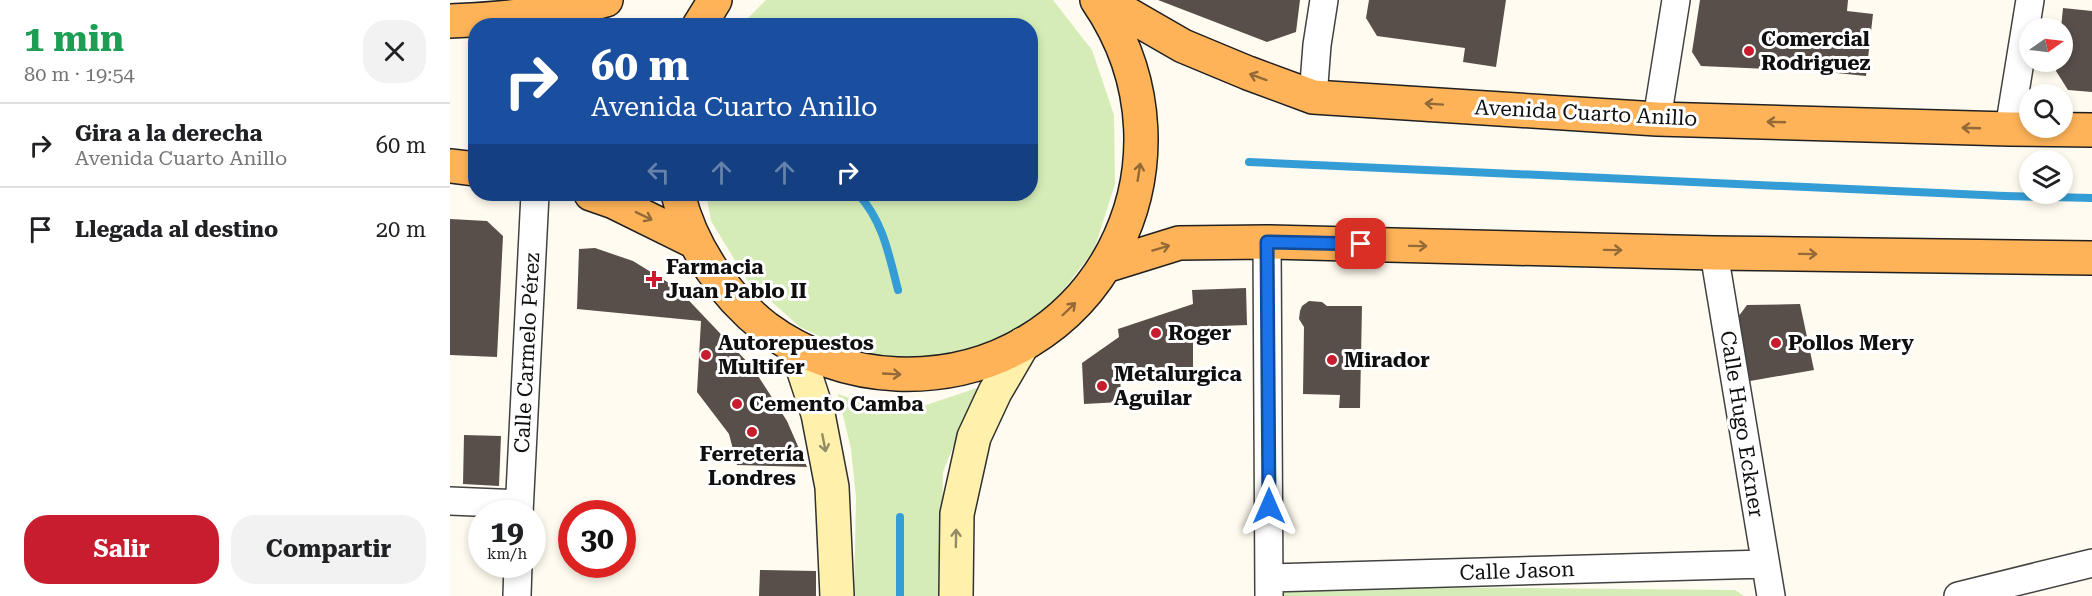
<!DOCTYPE html>
<html lang="es">
<head>
<meta charset="utf-8">
<style>
  :root { --surface:#fff; --page:#f2f2f2; --text:#202124; --muted:#757577; --line:#e0e0e0; --accent:#c81d2e }
  body { margin:0; font-family:"Roboto Serif",serif; background:var(--page); color:var(--text); height:100vh; display:flex; flex-direction:column; font-size:22px; white-space:nowrap }
  * { box-sizing:border-box; margin:0 }
  p { font-size:20px; color:var(--muted) }
  .icon { flex:none; width:33px; height:33px; fill:none; stroke:currentColor; stroke-width:2; stroke-linecap:round; stroke-linejoin:round }
  .map { position:relative; flex:1; overflow:hidden }
  .details { display:flex; flex-direction:column; background:var(--surface); width:450px }
  .details>* { flex:none }
  .banner { position:absolute; left:18px; top:18px; width:570px; height:183px; border-radius:24px; box-shadow:0 3px 9px #0003; background:#1a4fa0; color:#fff; overflow:hidden }
  .needle { width:39px; rotate:76deg }
  .tools { position:absolute; left:1569px; top:18px; display:grid; gap:12px }
  .tools a { display:grid; place-items:center; width:54px; height:54px; border-radius:50%; background:var(--surface); box-shadow:0 3px 9px #0003; font-size:30px }
  .speed { position:absolute; left:18px; top:500px; display:flex; gap:12px; font-size:30px; font-weight:700; text-align:center }
  .speed>* { display:grid; place-content:center; width:78px; height:78px; border-radius:50%; background:var(--surface); box-shadow:0 3px 9px #0003; line-height:1 }
  .speed small { font-size:15px; font-weight:400 }
  .speed .limit { border:9px solid #d22; background:#fff; color:#111 }
  .pin { position:absolute; display:grid; place-items:center; width:51px; height:51px; color:#fff; margin:-26px; border-radius:12px; box-shadow:0 3px 9px #0006 }
  .me { position:absolute; width:66px; margin:-33px; rotate:0deg; stroke-linejoin:round; filter:drop-shadow(0 0 4px #0008) }
  .turn { display:flex; align-items:center; gap:21px; height:126px; padding:0 24px; font-size:27px }
  .turn .icon { width:78px; height:78px; stroke-width:2.5 }
  .turn b { display:block; font-size:42px; line-height:51px }
  .lanes { display:flex; align-items:center; height:57px; padding:0 24px; background:#0003; justify-content:center; gap:30px; direction:ltr }
  .lanes .off { opacity:.35 }
  .round { display:grid; place-items:center; flex:none; width:63px; height:63px; border-radius:24px; background:var(--page) }
  .headline { display:flex; align-items:center; justify-content:space-between; height:102px; padding:0 24px }
  h1 { font-size:36px; font-weight:700; line-height:45px; color:#1e9e55 }
  .action { display:flex; gap:12px; margin-top:auto; padding:12px 24px }
  .action a { flex:1; height:69px; border-radius:24px; background:var(--accent); color:#fff; font-size:24px; font-weight:700; line-height:69px; text-align:center }
  .action a+a { background:var(--page); color:var(--text) }
  ul { padding:0; list-style:none }
  li { display:flex; align-items:center; gap:18px; height:84px; padding:0 24px; border-top:2px solid var(--line) }
  li div { flex:1 }
  li b { display:block; font-size:22px }
  li em { font-style:normal }
  main { display:flex; flex:1; min-height:0 }
  .map>svg:first-child { display:block }
  .green { fill:#d5ecb7 }
  .lines { fill:none; stroke-linecap:round; stroke-linejoin:round }
  .stream { stroke:#349dd5; stroke-width:8 }
  .building { fill:#584f4a }
  .minor-casing { stroke:#424242; stroke-width:30 }
  .secondary-casing { stroke:#313131; stroke-width:36 }
  .trunk-casing { stroke:#202020; stroke-width:36 }
  .minor { stroke:#fff; stroke-width:27 }
  .secondary { stroke:#fff1ab; stroke-width:33 }
  .trunk { stroke:#feb358; stroke-width:33 }
  .oneway { stroke:#926937 }
  .oneway2 { stroke:#938b65 }
  .route-casing { stroke:#114b97; stroke-width:15 }
  .route { stroke:#1a73e8; stroke-width:10 }
  .poi-dot { fill:#c81d2e; stroke:#fff; stroke-width:2 }
  .labels { text-anchor:middle; stroke-width:6; stroke-linejoin:round; paint-order:stroke }
  .poi-label { font-size:21px; font-weight:bold; fill:#0f0f0f; stroke:#fff; text-anchor:start }
  .street-label { font-size:21px; fill:#0f0f0f; stroke:#fff }
</style>
</head>
<body>
<main>
<section class="details">
<div class="headline"><div><h1>1 min</h1><p>80 m · 19:54</p></div><a class="round"><svg class="icon" aria-label="close" viewBox="0 0 24 24"><path d="M6 6l12 12M18 6L6 18"/></svg></a></div>
<ul>
<li><svg class="icon" aria-label="right" viewBox="0 0 24 24"><path d="M7 20v-9h11M14 6l5 5-5 5"/></svg><div><b>Gira a la derecha</b><p>Avenida Cuarto Anillo</p></div><em>60 m</em></li>
<li><svg class="icon" aria-label="arrive" viewBox="0 0 24 24"><path d="M6 21V4h12l-3 4 3 4H6"/></svg><div><b>Llegada al destino</b></div><em>20 m</em></li>
</ul>
<div class="action"><a>Salir</a><a>Compartir</a></div>
</section>
<div class="map">
<svg width="1642" height="596" viewBox="0 0 1642 596">
  <rect width="100%" height="100%" fill="#fffbf0"/>
  <path class="green" d="M316,0h287l39,50 22,65 1,69 -21,66 -42,55 -58,38 -67,17 -68,-5 -59,-28 -53,-47 -36,-59 -5,-27h324v-168l-289,-1z
    M527,388l-34,84 -2,124h-87l2,-99 -5,-48 -13,-55 31,11 54,1z
    M852,586l433,4 9,6h-462v-3l4,-3z"/>
  <g class="lines">
    <path class="stream" d="M799,162l756,34 87,2
      M408,194c25,27 31,61 40,96
      M450,596v-79"/>
  </g>
  <path class="building" d="M708,0h142l-4,32 -29,10z
    M919,0h137l-10,67 -33,-5 2,-14 -88,-12 -11,-18z
    M1250,0h148l-1,11 26,3 -7,62 -49,-5 -116,-5 -9,-14z
    M1613,8l29,3v81l-24,-2 -12,-19 1,-9h5v-34h-1z
    M0,219l37,2 16,15 -6,121 -47,-2z
    M145,248l38,13 44,27 76,80 34,53 20,46 -70,-2 -8,-31 -32,-42 4,-71 -124,-12 2,-60z
    M796,288l1,37 -54,2v41l-73,1 1,33 -37,2 -2,-41 37,-26 -1,-8 75,-25 -1,-14z
    M859,301l13,1 5,4h35l-2,102h-21l1,-13 -37,-1 1,-67 -5,-8 1,-8 2,-5z
    M1350,304l14,66 -64,11 -12,-64 9,-12z
    M14,435l37,1 -2,50 -36,-2z
    M310,570l56,1v25h-57z"/>
  <g class="lines">
    <defs>
      <path id="minor" d="M863,97l4,-52 7,-45
        M1207,119l19,-119
        M1559,129l21,-129
        M817,242l2,353
        M1264,253l57,343
        M0,501l69,3
        M69,513l16,-319
        M819,578l496,-14
        M67,596l1,-32
        M1508,596l134,-33"/>
      <path id="secondary" d="M346,347l22,67 14,73 5,109
        M506,596l1,-82 17,-77 21,-45 28,-48"/>
      <path id="trunk" d="M653,0l80,46 65,27 65,24 344,22 352,10 83,1
        M0,21c50,-2 107,-7 156,-21
        M249,26l16,-26
        M0,166l26,3
        M141,194l23,8 81,40
        M228,194c13,53 45,100 88,134 38,28 84,44 131,46 200,7 311,-212 200,-374
        M655,266l74,-23 88,-1 447,11 378,5"/>
    </defs>
    <use href="#minor" class="minor-casing"/>
    <use href="#secondary" class="secondary-casing"/>
    <use href="#trunk" class="trunk-casing"/>
    <use href="#minor" class="minor"/>
    <use href="#secondary" class="secondary"/>
    <use href="#trunk" class="trunk"/>
  </g>
  <defs><path id="oneway-shaft" d="M-6 0H5M1.5-3L5.5 0L1.5 3" fill="none" stroke-width="1.6" stroke-linecap="round" stroke-linejoin="round" transform="scale(1.5)"/></defs>
  <g class="oneway">
    <use href="#oneway-shaft" transform="translate(808 77) rotate(-160)"/>
    <use href="#oneway-shaft" transform="translate(984 104) rotate(-176)"/>
    <use href="#oneway-shaft" transform="translate(1326 122) rotate(-178)"/>
    <use href="#oneway-shaft" transform="translate(1521 128) rotate(-178)"/>
    <use href="#oneway-shaft" transform="translate(689 172) rotate(-81)"/>
    <use href="#oneway-shaft" transform="translate(194 216) rotate(26)"/>
    <use href="#oneway-shaft" transform="translate(968 246) rotate(1)"/>
    <use href="#oneway-shaft" transform="translate(711 248) rotate(-17)"/>
    <use href="#oneway-shaft" transform="translate(1163 250) rotate(1)"/>
    <use href="#oneway-shaft" transform="translate(1358 254) rotate(1)"/>
    <use href="#oneway-shaft" transform="translate(619 309) rotate(-44)"/>
    <use href="#oneway-shaft" transform="translate(442 374) rotate(3)"/>
  </g>
  <g class="oneway2">
    <use href="#oneway-shaft" transform="translate(374 443) rotate(79)"/>
    <use href="#oneway-shaft" transform="translate(506 538) rotate(-89)"/>
  </g>
  <g class="lines">
    <defs>
      <path id="route" d="M819,506l-2,-264 94,2"/>
    </defs>
    <use href="#route" class="route-casing"/>
    <use href="#route" class="route"/>
  </g>
  <g class="poi-dot">
    <circle cx="1299" cy="51" r="6"/>
    <path d="M201 270h6v6h6v6h-6v6h-6v-6h-6v-6h6z"/>
    <circle cx="706" cy="333" r="6"/>
    <circle cx="1326" cy="343" r="6"/>
    <circle cx="256" cy="355" r="6"/>
    <circle cx="882" cy="360" r="6"/>
    <circle cx="652" cy="386" r="6"/>
    <circle cx="287" cy="404" r="6"/>
    <circle cx="302" cy="432" r="6"/>
  </g>
  <g class="labels">
    <g class="poi-label">
      <text x="1311" y="46">Comercial<tspan x="1311" dy="24">Rodriguez</tspan></text>
      <text x="216" y="274">Farmacia<tspan x="216" dy="24">Juan Pablo II</tspan></text>
      <text x="718" y="340">Roger</text>
      <text x="268" y="350">Autorepuestos<tspan x="268" dy="24">Multifer</tspan></text>
      <text x="1338" y="350">Pollos Mery</text>
      <text x="894" y="367">Mirador</text>
      <text x="664" y="381">Metalurgica<tspan x="664" dy="24">Aguilar</tspan></text>
      <text x="299" y="411">Cemento Camba</text>
      <text x="302" y="461" text-anchor="middle">Ferretería<tspan x="302" dy="24">Londres</tspan></text>
    </g>
    <g class="street-label">
      <text transform="translate(1136 113) rotate(3)" y="7">Avenida Cuarto Anillo</text>
      <text transform="translate(77 353) rotate(-87)" y="7">Calle Carmelo Pérez</text>
      <text transform="translate(1292 424) rotate(81)" y="7">Calle Hugo Eckner</text>
      <text transform="translate(1067 571) rotate(-2)" y="7">Calle Jason</text>
    </g>
  </g>
</svg>
<div class="tools">
<a><svg class="needle" viewBox="-14 -14 28 28"><path d="M0-13l5 13h-10z" fill="#e53935"/><path d="M0 13l5-13h-10z" fill="#757577"/></svg></a>
<a><svg class="icon" aria-label="search" viewBox="0 0 24 24"><circle cx="10" cy="10" r="6"/><path d="M15 15l6 6"/></svg></a>
<a><svg class="icon" aria-label="layers" viewBox="0 0 24 24"><path d="M12 4l9 5-9 5-9-5zM3 14l9 5 9-5"/></svg></a>
</div>
<div class="speed"><div>19<small>km/h</small></div><div class="limit">30</div></div>
<div class="pin" style="left:911px;top:244px;background:#d93025"><svg class="icon" aria-label="arrive" viewBox="0 0 24 24"><path d="M6 21V4h12l-3 4 3 4H6"/></svg></div>
<svg class="me" style="left:819px;top:506px" viewBox="-20 -20 40 40"><path d="M0-17L14 15 0 8-14 15z" fill="#1a73e8" stroke="#fff" stroke-width="4"/></svg>
<div class="banner">
<div class="turn"><svg class="icon" aria-label="right" viewBox="0 0 24 24"><path d="M7 20v-9h11M14 6l5 5-5 5"/></svg><div><b>60 m</b>Avenida Cuarto Anillo</div></div>
<div class="lanes"><svg class="icon off" aria-label="left" viewBox="0 0 24 24"><path d="M17 20v-9H6M10 6l-5 5 5 5"/></svg><svg class="icon off" aria-label="ahead" viewBox="0 0 24 24"><path d="M12 20V5M6 11l6-6 6 6"/></svg><svg class="icon off" aria-label="ahead" viewBox="0 0 24 24"><path d="M12 20V5M6 11l6-6 6 6"/></svg><svg class="icon" aria-label="right" viewBox="0 0 24 24"><path d="M7 20v-9h11M14 6l5 5-5 5"/></svg></div>
</div>
</div>
</main>
</body>
</html>
